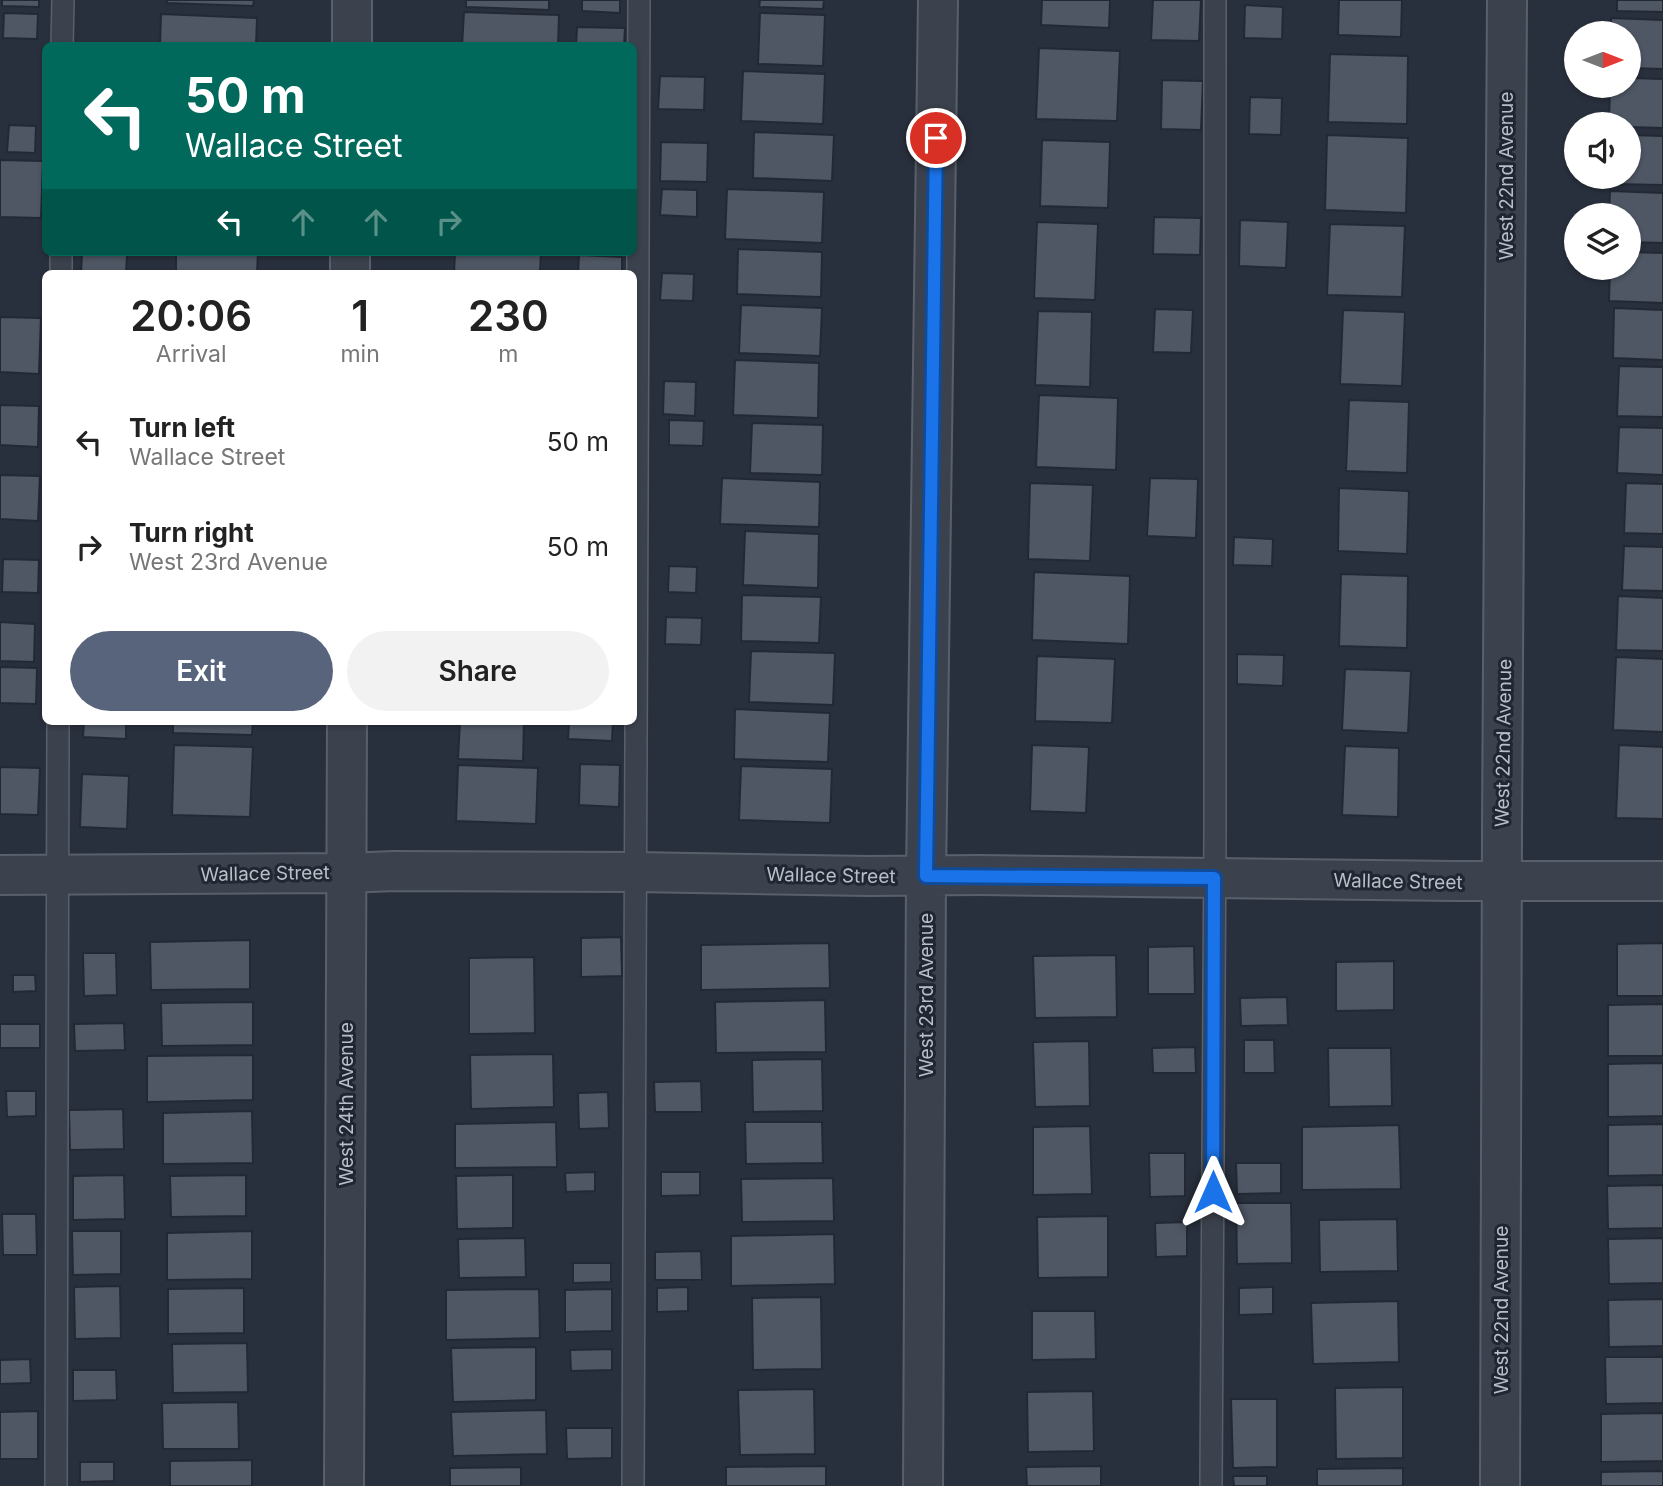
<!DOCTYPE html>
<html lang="en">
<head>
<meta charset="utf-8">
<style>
  :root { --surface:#fff; --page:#f2f2f2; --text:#222; --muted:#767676; --accent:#58647c }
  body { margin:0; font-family:Inter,sans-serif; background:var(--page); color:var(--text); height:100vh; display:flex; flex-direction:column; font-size:26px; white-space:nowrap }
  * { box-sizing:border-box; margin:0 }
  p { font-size:23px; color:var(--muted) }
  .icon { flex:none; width:38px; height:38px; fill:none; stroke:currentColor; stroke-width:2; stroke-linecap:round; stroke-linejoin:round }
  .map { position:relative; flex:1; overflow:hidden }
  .panel { position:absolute; left:42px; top:270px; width:595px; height:455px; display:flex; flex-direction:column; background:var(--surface); border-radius:10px; box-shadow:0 2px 5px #0004 }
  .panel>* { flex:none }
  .guide { position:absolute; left:42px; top:42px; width:595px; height:214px; border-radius:10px; box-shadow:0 2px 5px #0004; background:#00695c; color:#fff; overflow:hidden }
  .needle { width:46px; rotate:90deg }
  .controls { position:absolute; left:1564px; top:21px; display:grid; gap:14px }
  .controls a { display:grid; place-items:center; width:77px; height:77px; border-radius:50%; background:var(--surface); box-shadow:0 2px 5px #0004; font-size:35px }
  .pin { position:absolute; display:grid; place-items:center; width:60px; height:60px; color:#fff; margin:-30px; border:4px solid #fff; border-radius:50%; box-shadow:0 2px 7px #0007 }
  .me { position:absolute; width:77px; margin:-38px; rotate:0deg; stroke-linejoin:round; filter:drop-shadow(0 0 5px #0008) }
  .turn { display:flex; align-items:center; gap:24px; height:147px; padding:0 28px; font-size:32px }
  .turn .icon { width:91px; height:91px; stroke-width:2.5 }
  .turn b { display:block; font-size:49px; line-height:60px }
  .lanes { display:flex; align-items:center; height:66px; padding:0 28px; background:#0003; justify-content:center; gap:35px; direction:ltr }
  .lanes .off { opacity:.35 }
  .eta { display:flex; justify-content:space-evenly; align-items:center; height:119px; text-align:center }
  .eta b { font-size:42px; font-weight:600; line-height:49px }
  .primary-button { display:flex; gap:14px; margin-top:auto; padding:14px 28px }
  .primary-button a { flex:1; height:80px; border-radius:42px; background:var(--accent); color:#fff; font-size:28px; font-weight:600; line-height:80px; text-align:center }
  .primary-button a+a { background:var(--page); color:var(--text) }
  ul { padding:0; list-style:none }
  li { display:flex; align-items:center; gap:21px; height:105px; padding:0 28px }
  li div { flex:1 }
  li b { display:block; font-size:26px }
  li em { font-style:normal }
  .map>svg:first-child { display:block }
  .building { fill:#4f5765; stroke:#232934; stroke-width:2 }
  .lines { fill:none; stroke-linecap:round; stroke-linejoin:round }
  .service-casing { stroke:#5a606b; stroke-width:24 }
  .minor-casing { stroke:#5a606b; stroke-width:42 }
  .service { stroke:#3c424d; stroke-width:21 }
  .minor { stroke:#3c424d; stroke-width:38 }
  .route-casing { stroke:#114b97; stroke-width:18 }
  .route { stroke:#1a73e8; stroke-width:12 }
  .labels { text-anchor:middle; stroke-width:6; stroke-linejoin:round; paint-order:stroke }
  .street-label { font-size:19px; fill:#b9bec8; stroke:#212732 }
</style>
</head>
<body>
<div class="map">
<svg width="1663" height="1486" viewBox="0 0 1663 1486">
  <rect width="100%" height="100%" fill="#29303d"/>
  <path class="building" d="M2,0h37v7l-37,-1z
    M167,0h87l-1,6 -86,-3z
    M466,0h83v10l-83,-3z
    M582,0h38v13l-38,-2z
    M760,0h64l-1,9 -64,-2z
    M1042,0h68l-1,28 -68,-3z
    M1153,0h48l-2,41 -48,-1z
    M1339,0h63l-1,37 -63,-2z
    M1617,0h46v12l-46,-1z
    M1245,5l38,2 -1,32 -38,-1z
    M464,12l95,3 -1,31h-96z
    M4,13l34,1 -1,25 -34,-1z
    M760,13l65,2 -2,51 -65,-2z
    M161,14l96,4 -1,28h-96z
    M1611,18l52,2v49l-34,-1v-35h-18z
    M577,27l48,1 -1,18h-48z
    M1039,48l81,3 -3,70 -81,-2z
    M1330,54l78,2 -1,68 -79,-2z
    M743,71l82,3 -2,50 -82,-3z
    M660,76l45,1 -1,33 -46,-1z
    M1629,78l34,1v49l-34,-1v-3h-20l1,-38h19z
    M1162,80l41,1 -2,49 -40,-1z
    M1250,97l32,1 -1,37 -32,-1z
    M9,125l27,1 -1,27 -28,-1z
    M754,132l80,3 -2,46 -79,-3z
    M1327,135l81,3 -2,75 -81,-3z
    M1629,135l34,1v49l-50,-1v-7h16z
    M1042,140l68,2 -2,66 -68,-2z
    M661,142l47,1 -1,39 -47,-1z
    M0,160l43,1 -2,57 -41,-1z
    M662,189l35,1v27l-37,-2z
    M727,189l97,3 -2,51 -97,-4z
    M1610,191l53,2v50l-34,-1v-27h-20z
    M1154,217l47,1 -1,37 -47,-1z
    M1240,220l48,2 -2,46 -47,-2z
    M1037,222l61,2 -3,76 -61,-2z
    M1330,224l75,2 -3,71 -75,-2z
    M738,249l84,3 -1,45 -84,-3z
    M176,252h82l-1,21h-81z
    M455,252h86l-1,21h-86z
    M1629,252l34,1v50l-54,-2 1,-33h19z
    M82,254l45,1 -1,18h-45z
    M579,255l43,2v16h-44z
    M662,273l32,1 -1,27 -33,-1z
    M741,305l81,3 -2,48 -81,-3z
    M1614,308l49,2v50l-50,-2z
    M1155,309l38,1 -2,43 -38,-1z
    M1343,310l62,2 -3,74 -62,-2z
    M1038,311l54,1 -2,75 -55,-2z
    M0,317l41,1 -2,56 -39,-2z
    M735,360l84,3 -1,55 -85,-3z
    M1619,366l44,1v50l-46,-1z
    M664,381l32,1 -1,34 -32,-2z
    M1039,395l79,3 -2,72 -80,-3z
    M1349,400l60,2 -2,71 -61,-2z
    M0,405l39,1 -1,41 -38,-2z
    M669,420l35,1 -1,25 -34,-1z
    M752,423l71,2 -1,50 -72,-2z
    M1619,427l44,1v47l-46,-2z
    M0,475l40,1 -2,45 -38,-2z
    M722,478l98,4 -1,45 -99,-3z
    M1150,478l48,1 -2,59 -49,-2z
    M1030,483l63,2 -3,76 -62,-2z
    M1626,483l37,1v50l-39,-1z
    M1339,488l70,3 -2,63 -69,-3z
    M745,531l74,3 -1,54 -75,-3z
    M1234,537l39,2 -1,27 -39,-1z
    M1624,546l39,1v44l-41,-1z
    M3,559l36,1 -1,33 -36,-1z
    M669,566l28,1 -1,26 -28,-1z
    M1034,572l96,4 -2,68 -96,-4z
    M1341,574l67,2 -1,72 -68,-2z
    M742,595l79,2 -2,46 -78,-2z
    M1618,596l45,2v53l-47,-1z
    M666,617l36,1 -1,27 -36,-1z
    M0,622l35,2 -1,38 -34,-1z
    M751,651l84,2 -2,52 -84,-3z
    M1237,654l47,1 -1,31 -46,-2z
    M1037,656l78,3 -3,64 -77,-2z
    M1616,657l47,2v73l-50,-2z
    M0,667l37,1 -1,36 -36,-1z
    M1345,669l66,2 -3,62 -66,-3z
    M735,709l95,4 -2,49 -94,-3z
    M84,721h42v18l-43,-2z
    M173,721h80l-1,14 -79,-2z
    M460,721h64l-1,40 -65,-2z
    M569,721h44l-1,20 -44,-2z
    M174,745l79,2 -3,70 -78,-2z
    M1032,745l57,2 -3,66 -56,-2z
    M1619,745l44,2v72l-47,-1z
    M1345,746l54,2 -1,69 -56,-2z
    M580,764l40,1 -1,42 -40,-2z
    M458,765l80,3 -2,56 -80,-3z
    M741,766l91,3 -2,54 -91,-3z
    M0,767l40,1 -2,47 -38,-1z
    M82,774l47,2 -2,53 -47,-2z
    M621,937l1,39 -41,1v-39z
    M250,940v49l-99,1 -1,-48z
    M829,943l1,45 -129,2v-45z
    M1663,943v53h-46v-52z
    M1194,946l1,48h-47v-47z
    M83,953h33l1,42 -33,1z
    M1116,955l1,62 -82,1 -2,-62z
    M534,957l1,76 -66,1v-76z
    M1394,961v49l-58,1v-49z
    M13,975h22l1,16 -23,1z
    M1287,997l1,28 -47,1 -1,-28z
    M825,1000l1,52 -110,1 -1,-51z
    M253,1002v43l-91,1 -1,-43z
    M1663,1004v52h-55v-51z
    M124,1023l1,27 -50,1 -1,-27z
    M0,1024h40v24h-40z
    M1244,1040h30l1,33h-31z
    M1089,1041l1,65 -55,1 -2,-65z
    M1195,1047l1,26h-43l-1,-25z
    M1328,1048h63l1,58 -63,1z
    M553,1054l1,53 -83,2 -1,-54z
    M253,1055v45l-106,2v-46z
    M822,1059l1,52 -70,1 -1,-52z
    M1663,1063v53l-55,1v-53z
    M701,1081l1,31h-47l-1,-30z
    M6,1091h30v25l-29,1z
    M608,1092l1,36 -30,1 -1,-36z
    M123,1109l1,40 -54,1 -1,-40z
    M252,1111l1,52 -90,1v-51z
    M556,1122l1,45 -102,1v-44z
    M745,1122h77l1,41 -77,1z
    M1663,1124v51l-55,1v-51z
    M1399,1125l2,64 -99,1v-63z
    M1090,1126l2,68 -59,1v-68z
    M1149,1153h36v43l-35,1z
    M1236,1163h45v30l-44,1z
    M595,1172v19l-29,1 -1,-19z
    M661,1172h39v23l-39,1z
    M124,1175l1,44 -52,1v-44z
    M246,1175v41l-75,1 -1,-41z
    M513,1175v53l-56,1 -1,-53z
    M833,1178l1,43 -92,1 -1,-43z
    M1663,1185v43l-55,1 -1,-43z
    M1236,1203h55l1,60 -55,1z
    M2,1214h34l1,41h-34z
    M1108,1216v61l-70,1 -1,-61z
    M1397,1219l1,52 -78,1 -1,-52z
    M1187,1222v34l-31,1 -1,-34z
    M72,1231h49v43l-48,1z
    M252,1231v48l-85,1v-47z
    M834,1234l1,50 -104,2v-50z
    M525,1238l1,39 -67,1 -1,-39z
    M1663,1238v45l-54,1 -1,-45z
    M701,1251l1,29h-47v-28z
    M573,1263h38v19l-38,1z
    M120,1286l1,52 -46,1 -1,-52z
    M688,1287v24l-31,1v-24z
    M1273,1287v27l-34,1v-27z
    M244,1288v45l-76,1v-45z
    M539,1289l1,49 -94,2v-50z
    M612,1289v42l-47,1v-42z
    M821,1297l1,72 -69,1 -1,-72z
    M1663,1299v47l-54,1 -1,-47z
    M1398,1301l1,61 -86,2 -2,-61z
    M1032,1311h63l1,48 -64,1z
    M247,1343l1,49 -75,1 -1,-49z
    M536,1347v53l-83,2 -2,-54z
    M612,1349v21l-41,1 -1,-21z
    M1605,1357h58v46l-57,1z
    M30,1359l1,24 -31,1v-24z
    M73,1370h43l1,30 -44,1z
    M1403,1387v71l-67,1 -1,-71z
    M814,1389l1,65 -75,1 -2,-65z
    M1093,1391l1,60 -66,1 -1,-60z
    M1231,1399h46v68l-44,1z
    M238,1402l1,47h-76l-1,-46z
    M546,1410l1,44 -94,2 -2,-44z
    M38,1411v48h-38v-47z
    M1663,1413v48l-62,1v-48z
    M566,1428h46v30l-45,1z
    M252,1460v26h-82v-25z
    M80,1462h34v19l-34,1z
    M826,1466v20h-100v-19z
    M1101,1466v20h-74l-1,-19z
    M521,1467v19h-71v-18z
    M1403,1468v18h-86v-17z
    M1663,1471v15h-62v-14z
    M1233,1476h34v10h-33z"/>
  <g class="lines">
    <defs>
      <path id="service" d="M62,46l1,-46
        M61,273v-21
        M56,1486l2,-765
        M633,1486l6,-1486
        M1211,1486l4,-653v-833"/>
      <path id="minor" d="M352,46v-46
        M350,273v-21
        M0,875l347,-2 47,-2 241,1 234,4 111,-1 475,6h208
        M344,1486l3,-765
        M923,1486l3,-610 12,-876
        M1500,1486l2,-655 5,-831"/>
    </defs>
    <use href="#service" class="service-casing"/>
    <use href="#minor" class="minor-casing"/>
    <use href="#service" class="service"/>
    <use href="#minor" class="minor"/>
  </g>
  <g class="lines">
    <defs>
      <path id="route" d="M936,138l-10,738 288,2 -1,314"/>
    </defs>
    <use href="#route" class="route-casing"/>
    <use href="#route" class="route"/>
  </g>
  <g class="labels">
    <g class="street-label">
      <text transform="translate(1506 176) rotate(-90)" y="7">West 22nd Avenue</text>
      <text transform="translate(1503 743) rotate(-89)" y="7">West 22nd Avenue</text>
      <text transform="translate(265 873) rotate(-1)" y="7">Wallace Street</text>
      <text transform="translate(831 875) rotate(1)" y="7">Wallace Street</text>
      <text transform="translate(1398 881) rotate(1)" y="7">Wallace Street</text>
      <text transform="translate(926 995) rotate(-90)" y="7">West 23rd Avenue</text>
      <text transform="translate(346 1104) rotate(-90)" y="7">West 24th Avenue</text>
      <text transform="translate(1501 1310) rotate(-90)" y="7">West 22nd Avenue</text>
    </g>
  </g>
</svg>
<div class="controls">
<a><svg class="needle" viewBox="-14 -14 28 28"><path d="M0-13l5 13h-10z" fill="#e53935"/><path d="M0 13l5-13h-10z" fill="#767676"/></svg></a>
<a><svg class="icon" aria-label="sound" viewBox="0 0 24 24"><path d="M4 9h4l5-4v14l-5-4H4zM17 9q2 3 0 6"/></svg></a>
<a><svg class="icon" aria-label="layers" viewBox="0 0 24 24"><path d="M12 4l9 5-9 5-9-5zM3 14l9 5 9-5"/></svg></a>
</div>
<div class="pin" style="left:936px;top:138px;background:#d93025"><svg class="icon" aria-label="arrive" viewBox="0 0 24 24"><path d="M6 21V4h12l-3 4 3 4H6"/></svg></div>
<svg class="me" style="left:1213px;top:1192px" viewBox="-20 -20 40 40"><path d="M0-17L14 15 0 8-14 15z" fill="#1a73e8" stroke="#fff" stroke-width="4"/></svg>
<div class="guide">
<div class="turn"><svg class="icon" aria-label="left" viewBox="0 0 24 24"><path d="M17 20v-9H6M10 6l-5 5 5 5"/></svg><div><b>50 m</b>Wallace Street</div></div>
<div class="lanes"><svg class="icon" aria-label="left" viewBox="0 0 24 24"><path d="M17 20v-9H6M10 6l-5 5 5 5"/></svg><svg class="icon off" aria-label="ahead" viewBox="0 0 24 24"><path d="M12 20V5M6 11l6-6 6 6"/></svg><svg class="icon off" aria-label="ahead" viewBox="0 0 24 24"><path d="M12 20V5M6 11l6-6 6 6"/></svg><svg class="icon off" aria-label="right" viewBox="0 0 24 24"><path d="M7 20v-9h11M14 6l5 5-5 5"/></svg></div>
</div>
<section class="panel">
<div class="eta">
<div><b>20:06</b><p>Arrival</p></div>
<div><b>1</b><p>min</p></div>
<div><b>230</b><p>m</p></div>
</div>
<ul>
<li><svg class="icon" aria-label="left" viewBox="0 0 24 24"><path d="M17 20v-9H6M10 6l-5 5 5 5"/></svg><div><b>Turn left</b><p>Wallace Street</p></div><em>50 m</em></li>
<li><svg class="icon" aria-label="right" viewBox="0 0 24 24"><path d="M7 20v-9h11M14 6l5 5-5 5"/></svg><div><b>Turn right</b><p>West 23rd Avenue</p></div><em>50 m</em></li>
</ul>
<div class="primary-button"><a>Exit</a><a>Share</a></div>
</section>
</div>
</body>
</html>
